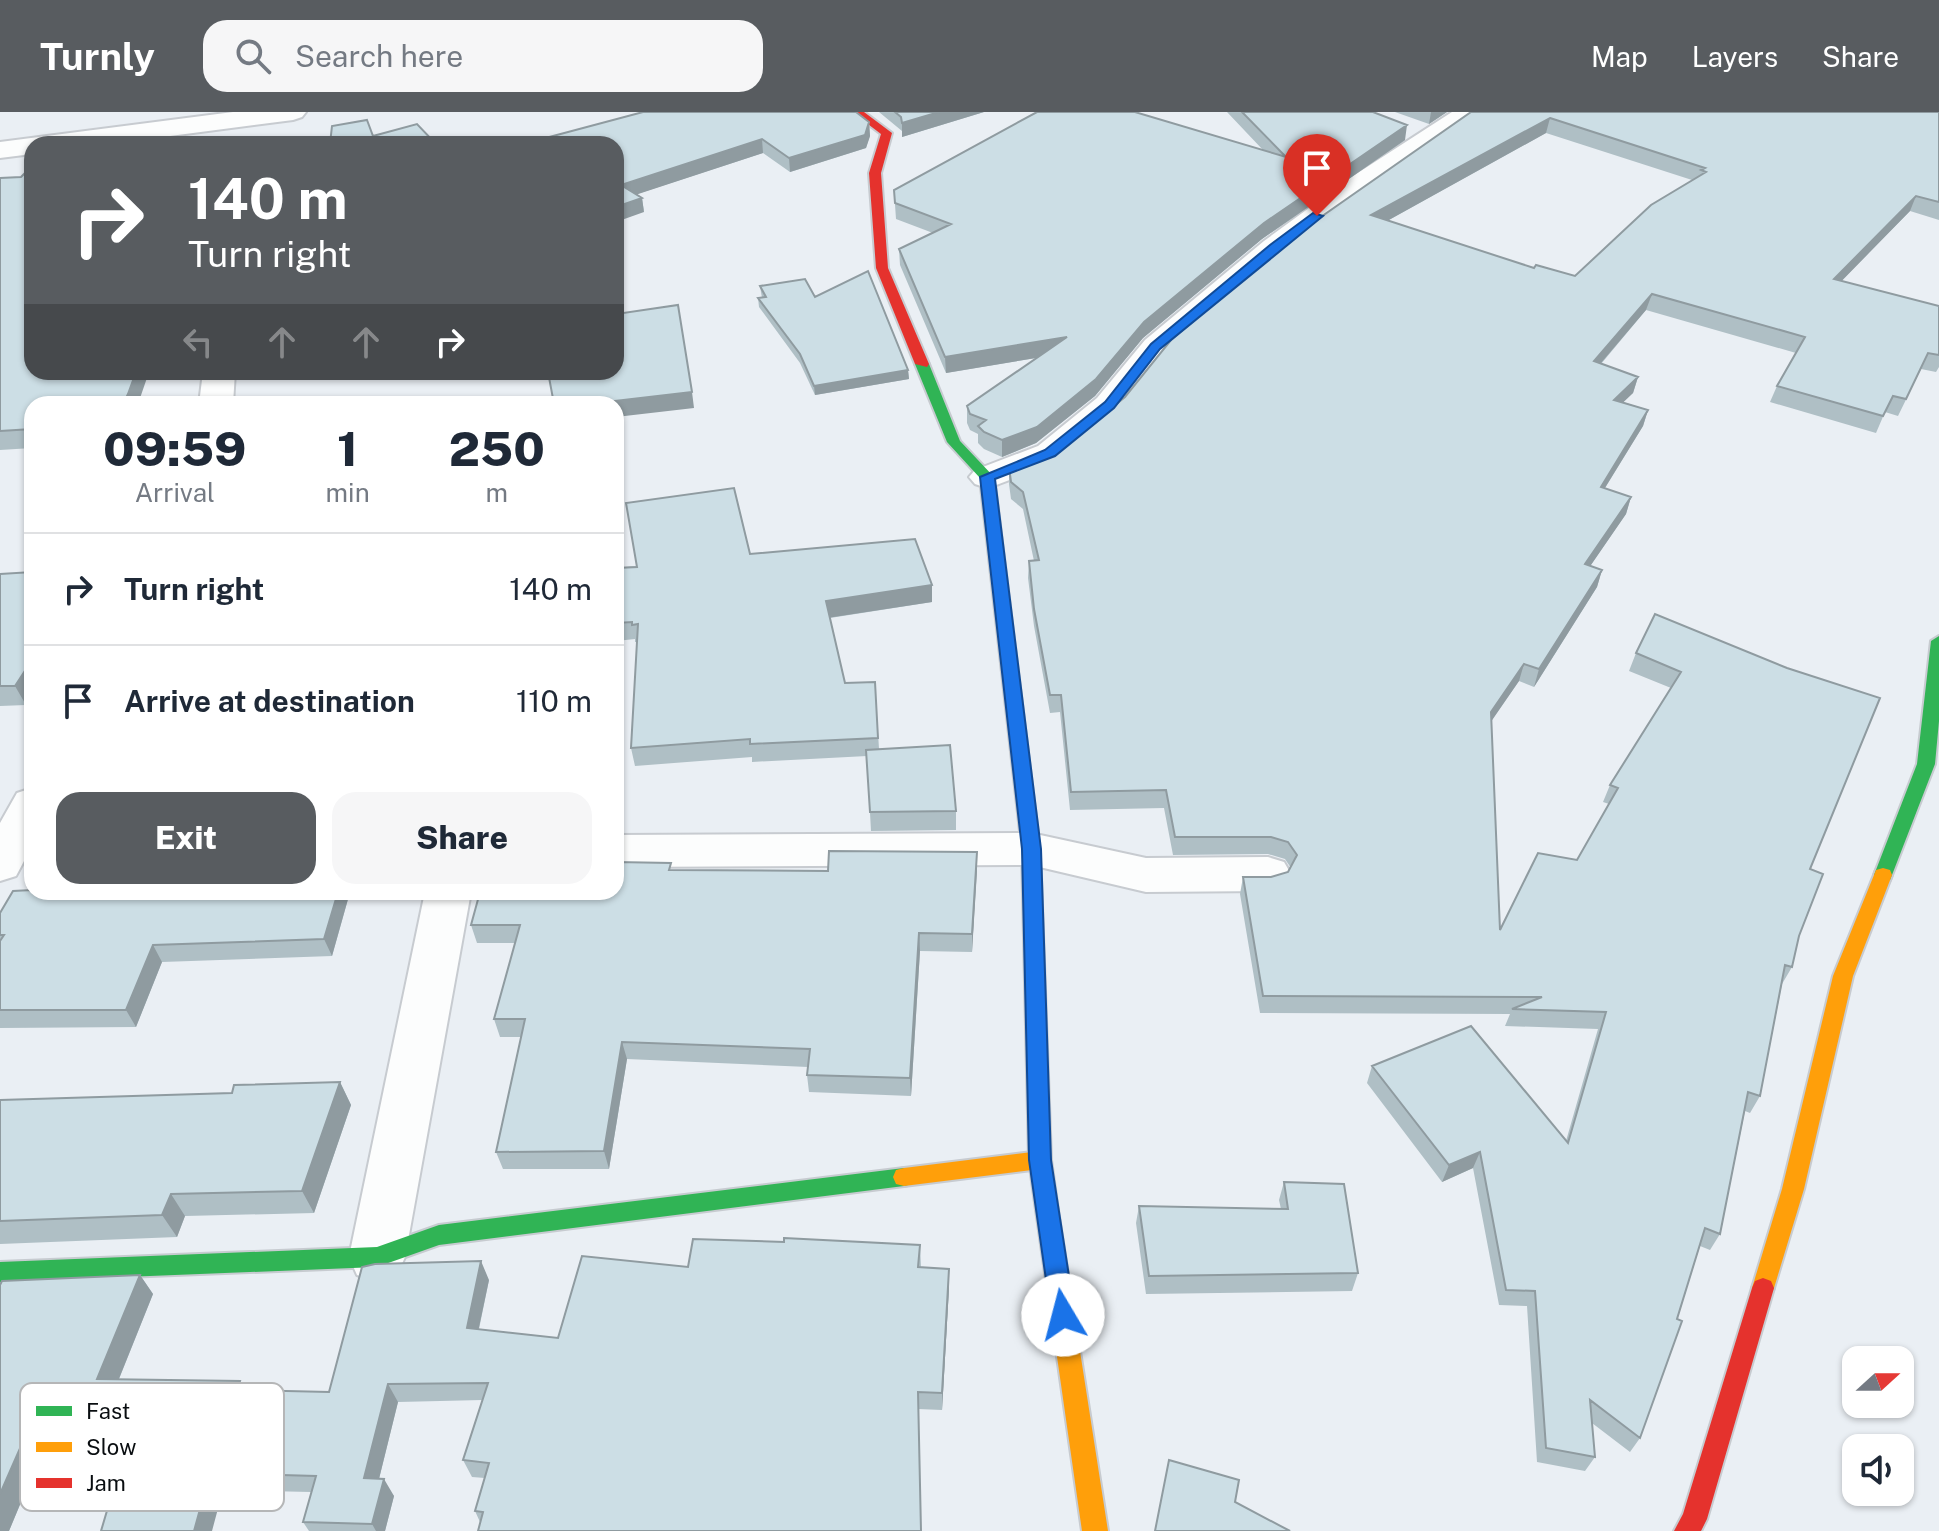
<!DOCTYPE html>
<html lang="en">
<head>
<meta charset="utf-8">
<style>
  :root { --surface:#fff; --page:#f6f6f7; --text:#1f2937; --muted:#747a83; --line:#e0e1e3; --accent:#585c60 }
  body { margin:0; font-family:"Public Sans",sans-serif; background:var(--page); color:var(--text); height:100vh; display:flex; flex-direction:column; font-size:30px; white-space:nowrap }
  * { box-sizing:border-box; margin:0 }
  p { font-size:26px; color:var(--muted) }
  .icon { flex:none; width:44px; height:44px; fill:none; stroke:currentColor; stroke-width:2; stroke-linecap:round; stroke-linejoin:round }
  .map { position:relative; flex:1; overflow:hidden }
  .drawer { position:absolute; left:24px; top:284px; width:600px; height:504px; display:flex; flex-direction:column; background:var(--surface); border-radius:24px; box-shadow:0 2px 6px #0004 }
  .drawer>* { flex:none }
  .guide { position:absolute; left:24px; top:24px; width:600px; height:244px; border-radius:24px; box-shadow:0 2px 6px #0004; background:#585c60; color:#fff; overflow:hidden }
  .needle { width:52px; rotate:69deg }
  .fabs { position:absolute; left:1842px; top:1234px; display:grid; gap:16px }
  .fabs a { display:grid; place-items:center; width:72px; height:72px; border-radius:16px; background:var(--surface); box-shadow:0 2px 6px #0004; font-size:40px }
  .pin { position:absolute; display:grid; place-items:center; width:68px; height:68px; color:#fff; margin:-82px -34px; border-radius:50% 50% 50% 0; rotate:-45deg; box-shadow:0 0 8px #0007 }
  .pin .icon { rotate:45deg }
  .me { position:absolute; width:88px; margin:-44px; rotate:352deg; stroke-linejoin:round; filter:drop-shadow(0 0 6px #0008) }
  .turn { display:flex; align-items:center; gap:28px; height:168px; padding:0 32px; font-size:36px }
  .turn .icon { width:104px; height:104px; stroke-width:2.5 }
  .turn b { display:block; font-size:56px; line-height:68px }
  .lanes { display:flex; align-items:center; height:76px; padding:0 32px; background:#0003; justify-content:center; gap:40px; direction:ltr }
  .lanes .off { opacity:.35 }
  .eta { display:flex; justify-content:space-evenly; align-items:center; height:136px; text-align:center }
  .eta b { font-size:48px; font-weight:800; line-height:56px }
  .cta { display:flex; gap:16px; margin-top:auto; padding:16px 32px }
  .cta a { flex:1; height:92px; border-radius:24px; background:var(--accent); color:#fff; font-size:32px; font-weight:800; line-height:92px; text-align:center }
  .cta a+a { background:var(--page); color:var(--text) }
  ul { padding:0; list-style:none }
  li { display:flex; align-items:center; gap:24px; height:112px; padding:0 32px; border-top:2px solid var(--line) }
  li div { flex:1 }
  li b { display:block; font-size:30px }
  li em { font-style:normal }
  header { display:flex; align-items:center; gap:48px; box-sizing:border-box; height:112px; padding:0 40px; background:var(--accent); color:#fff }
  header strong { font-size:38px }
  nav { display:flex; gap:44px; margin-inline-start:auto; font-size:28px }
  .search { width:560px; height:72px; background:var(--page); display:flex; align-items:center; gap:20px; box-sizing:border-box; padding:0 28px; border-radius:24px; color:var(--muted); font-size:30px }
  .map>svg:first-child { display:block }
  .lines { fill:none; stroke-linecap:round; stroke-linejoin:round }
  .street-casing { stroke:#c7cbd0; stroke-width:4 }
  .fast-casing { stroke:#c7cbd0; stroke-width:4 }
  .slow-casing { stroke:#c7cbd0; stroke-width:4 }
  .jam-casing { stroke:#c7cbd0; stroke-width:4 }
  .street { fill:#fcfdfd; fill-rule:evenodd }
  .fast { fill:#30b455; fill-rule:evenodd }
  .slow { fill:#ff9f0a; fill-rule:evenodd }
  .jam { fill:#e5322d; fill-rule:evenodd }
  .wall { fill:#afbfc5; fill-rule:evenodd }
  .shaded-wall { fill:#8f9ba0 }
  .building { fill:#ccdee5; stroke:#8f9ba0; stroke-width:2; fill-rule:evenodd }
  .route { fill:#1a73e8; stroke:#114b97; stroke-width:2 }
  .key { fill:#fff; stroke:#b5b6b7; stroke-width:2 }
  .key-label { font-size:22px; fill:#090d10 }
</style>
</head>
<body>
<header>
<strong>Turnly</strong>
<div class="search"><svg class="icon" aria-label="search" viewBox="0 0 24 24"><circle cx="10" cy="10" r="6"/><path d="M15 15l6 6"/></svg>Search here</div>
<nav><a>Map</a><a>Layers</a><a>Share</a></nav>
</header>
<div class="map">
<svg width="1939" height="1419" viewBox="0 0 1939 1419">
  <rect width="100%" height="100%" fill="#eaeff4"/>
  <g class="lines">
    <defs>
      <path id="street" d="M233,0h73l-4,5 -9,3 -184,24h-77v10l-32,4v-16z
        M1452,0h31l-199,141 -117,101 -46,58 -59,48 -63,24 -12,4 -12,-4 -6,-7 6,-7 63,-24 59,-48 48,-58 119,-99 86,-63z
        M203,260h32l-2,32h-34z
        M32,676v58l-16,30 -16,5v-58l17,-30z
        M1031,721l115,25 122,-1 16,5 7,12 -7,12 -16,5 -122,1 -115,-27 -415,2v-32z
        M425,780h46l-66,365 -8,18 -20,7 -20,-7 -8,-18z"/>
      <path id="fast" d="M922,248l7,4 31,77 34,36 46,372 11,311 7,50 -3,7 -8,3 -8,-3 -3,-7 -7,-50 -7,-311 -42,-371 -33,-36 -32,-78z
        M1939,524v85l-4,43 -43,111 -2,5h-14l-2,-5 43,-111 14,-123z
        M904,1056l8,2 3,7 -3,7 -8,2 -465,59 -62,22 -377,15v-20l377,-15 62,-22z"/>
      <path id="slow" d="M1883,756l7,2 2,5 -39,101 -49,213 -30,99 -3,7 -8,3 -8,-3 -3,-7 30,-99 51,-213 41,-101 2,-5z
        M1040,1039l8,2 3,7 -3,7 -8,2 -136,17 -8,-2 -3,-7 3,-7 8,-2z
        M1047,1088l8,3 3,7 50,321h-26l-46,-321 3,-7z"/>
      <path id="jam" d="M852,0h12l28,21 -11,40 7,95 41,96 -2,3 -12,-3 -39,-96 -7,-95 12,-39z
        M1763,1166l8,3 3,7 -67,231 -6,12h-27l9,-17 69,-226 3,-7z"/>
    </defs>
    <use href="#street" class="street-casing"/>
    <use href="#fast" class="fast-casing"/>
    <use href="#slow" class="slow-casing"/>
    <use href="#jam" class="jam-casing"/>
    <use href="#street" class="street"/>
    <use href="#fast" class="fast"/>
    <use href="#slow" class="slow"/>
    <use href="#jam" class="jam"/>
  </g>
  <path class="wall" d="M879,0h105l-82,25v-6z
    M1227,0h146l32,28 -143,99 -119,99 -48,58 -59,47 -34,14 -18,-8 -6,-6v-9l-8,-4 -3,-7v-17l69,-48 -90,15 -46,-108 -1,-16 34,-16 -37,-14 -2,-29 369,-40z
    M1395,0h52l-18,12z
    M1471,0h468v108l-29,-9 -69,70 98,25v61l-3,5 -15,-3 -23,47 -13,-4 -9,21 -106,-31 7,-16 19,-33 -150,-43 -45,54 37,13 -5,16 -10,9 25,8 -5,16 -38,62 26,9 -5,17 -36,52 12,4 -5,17 -63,100 -15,-6 -28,40 9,209 77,-70 32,-56 -6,-2 7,-17 61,-97 -42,-17 7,-18 19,-39 155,255 -11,67 -7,31 -10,17 -22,112 -10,17 -5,-2 -25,123 -10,16 -10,-4 -60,192 -10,14 -38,-29 3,34 -10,14 -48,-9 -10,-156 -28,-1 -26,-137 -31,14 -75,-99 5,-17 194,75 32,-112 -93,-3 5,-12 -250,-1 -20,-119 3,-17h28l17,-5 3,-4 -6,-9 -17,-5 -95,1 -9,-47 -94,2 -10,-98 -10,1 -16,-87 -6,-48 1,-17h5l-11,-52 -12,-10 -2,-15v-17l56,-21zM1546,21l146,47 -117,96 -41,-8 -147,-47z
    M869,10l1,14 -4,12 -76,24 -27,-19 -126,41 5,4 2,14 -28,-68z
    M0,66l32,226v44l-32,2z
    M760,174l55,11 93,73 1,9 -94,16 -15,-32 -41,-56 -1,-9h4z
    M750,442l182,31v17l-102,16 15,65 30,-1 4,67 77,62v19l-85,1 -4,-75 -115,6v-5l-117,9 -4,-18 6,-106h-2v-3l-19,2v-73z
    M32,460v123l-6,10 -26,1v-132z
    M977,740l-5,100 -52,-1 -9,145 -102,-4 -2,-17 1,-8 -181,-8 -18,110h-106l-7,-17 25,-115h-21l-6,-18 21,-76h-38l-6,-18 201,-55 156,1z
    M350,780l-18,64 -170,6 -26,65 -136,1v-115z
    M340,970l11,23 -37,108 -129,3 -8,21 -177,7v-144l232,-7z
    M1284,1070l74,91 -6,18 -206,3 -10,-71 3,-17 142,3 -2,-9z
    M784,1130l136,3 1,23 28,1v19l-7,122 -24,-1 -438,113 -5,-11 10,-33 -13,-1 -9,-17 19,-60 -84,2 -19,77 15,17 -9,35h-76l-6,-9 8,-30 -88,-2 -98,-40 -81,-3 -35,84h-9v-246l140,-10 13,19 -34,85 121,2 7,9 82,2 160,-112 -10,49 79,9 130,-71z"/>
  <path class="shaded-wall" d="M939,0h45l-82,25v-14z
    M1431,0h16l-18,12z
    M1550,6l-4,15 -177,98 2,-16z
    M869,10l1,14 -4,12 -76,24 -1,-14z
    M1407,13l-2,15 -143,99 -119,99 -48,58 -59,47 -34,14v-17l262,-217z
    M762,27l1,14 -140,46 -2,-14z
    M1916,84l-6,15 -82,84 6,-16z
    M642,86l2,14 -28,10v-15z
    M1652,182l-6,16 -57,67 5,-16z
    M1067,225l-1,16 -120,20 -1,-16z
    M908,258l1,9 -94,16 -1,-9z
    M136,260h13l-11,32h-15z
    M1638,265l-5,16 -24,23 5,-16z
    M692,280l2,16 -78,9v-13h-27z
    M1648,298l-5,16 -48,78 6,-17z
    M1631,385l-5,17 -46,67 5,-17z
    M1602,458l-5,17 -63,100 5,-18z
    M932,473v17l-105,16 -1,-17z
    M31,548l1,35 -6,10 -11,-19z
    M1524,552l-5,17 -33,48 5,-17z
    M977,740v19l-5,81v-18z
    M338,780h12l-18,64 -8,-17z
    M919,821l1,18 -9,145 -1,-18z
    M153,833l9,17 -26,65 -10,-17z
    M622,930l5,17 -18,110 -5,-18z
    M340,970l11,23 -37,108 -12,-22z
    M1480,1040l-7,16 -31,14 7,-17z
    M171,1082l14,22 -8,21 -15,-22z
    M481,1149l8,19 -14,66 -8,-18z
    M949,1157v19l-7,122v-17z
    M140,1163l13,19 -41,102 -15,-17z
    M240,1269l12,17 -15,-8z
    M388,1272l10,18 -23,93 -11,-17z
    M28,1318l16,17 -35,84h-9v-37z
    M210,1361l13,17 -11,41h-18z
    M384,1367l10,17 -9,35h-9l-4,-7z"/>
  <path class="building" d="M643,0h213l13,10 -4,13 -76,23 -27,-19 -141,46 21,13 -26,9v-63h-93z
    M895,0h44l-37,11 -1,-6z
    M1037,0h98l151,45 -44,-45h131l34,13 -143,98 -120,99 -48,57 -59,48 -35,13 -18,-8 -6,-6 8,-6 -16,-6 -3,-8 100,-69 -122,20 -46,-108 52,-25 -56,-21 -1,-13z
    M1471,0h468v90l-23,-6 -82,83 105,27v49l-11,-2 -22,46 -13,-3 -10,20 -106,-30 28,-49 -153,-43 -58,67 44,16 -24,23 34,10 -47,77 30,10 -46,67 17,6 -63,99 -15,-5 -33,48 9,218 38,-77 39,7 41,-72 -8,-3 71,-113 -45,-19 19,-39 132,54 93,30 -70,171 13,5 -24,62 -7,31 -7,-2 -25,131 -12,-4 -28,142 -15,-6 -28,91 5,2 -42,117 -50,-38 5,57 -49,-9 -11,-157 -29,-1 -26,-138 -31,13 -77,-99 99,-40 97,117 38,-131 -94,-3 30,-12 -279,-1 -20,-119h28l17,-5 9,-17 -9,-13 -17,-5h-96l-9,-47 -95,2 -10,-97h-11l-16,-86 -5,-48 10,-1 -16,-68 -12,-10 -2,-15 56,-21 60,-49 46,-57 117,-100zM1550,6l155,50 -4,2 5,2 -55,33 -76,71 -39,-11 -2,3 -163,-53z
    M367,8l6,16 44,-12 19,20h-106l2,-18z
    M32,59v201h104l-8,22 -5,10h-91v25l-32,2v-253l21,-1 5,-5z
    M868,159l40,99 -94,16 -14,-32 -42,-56 8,-1 -6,-11 45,-7 10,18z
    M678,193l14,87 -103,12h-35l-6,-32h68v-58z
    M734,376l16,66 165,-15 17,46 -106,16 19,82 30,-1 3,56 -128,6v-5l-119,9 7,-124 -6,1v-3l-16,1v-55l21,-1 -11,-64z
    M32,460v88l-17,26h-15v-112z
    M950,633l6,66 -86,1 -4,-62z
    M829,739l148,1 -5,82 -53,-1 -9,145 -103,-3 3,-26 -188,-7 -18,109 -108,1 29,-133h-31l26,-94h-49l9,-33h136v-30l55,1 -2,7 159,1z
    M32,778v2h306l-14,47 -171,6 -27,65h-126v-69l4,-6h-4v-22l13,-22z
    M340,970l-38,109 -131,3 -9,21 -162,6v-121l232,-7 2,-8z
    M1284,1070l60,2 14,89 -209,3 -10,-70 149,3z
    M784,1126l136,7 -2,22 31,2 -7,124 -24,-1 3,139h-443l5,-19 -8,-1 14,-48 -26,-3 25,-77 -100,1 -24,94 20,1 -12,45 -69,-2 13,-46 -106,-3 -16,58h-93l29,-98 -102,-3 -28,64v-209l2,-4 138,-6 -43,104 143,2 -3,9 92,2 33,-125 13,-3 106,-3 -14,67 91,10 24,-82 106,11 5,-28 91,3z
    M1169,1348l70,20 -4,22 55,29h-135z"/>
  <path class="route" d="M1313,101l10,3 -163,133 -46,59 -59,48 -60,23 46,370 10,311 24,155 -4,7 -8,4 -8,-4 -4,-7 -22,-155 -7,-311 -42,-372 65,-27 60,-48 46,-58 119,-99z"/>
  <rect x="20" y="1271" width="264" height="128" rx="12" class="key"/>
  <rect x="36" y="1294" width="36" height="10" fill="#30b455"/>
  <rect x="36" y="1330" width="36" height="10" fill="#ff9f0a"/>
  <rect x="36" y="1366" width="36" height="10" fill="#e5322d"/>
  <g class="key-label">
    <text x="86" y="1307">Fast</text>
    <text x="86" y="1343">Slow</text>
    <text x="86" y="1379">Jam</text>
  </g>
</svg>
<div class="fabs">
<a><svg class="needle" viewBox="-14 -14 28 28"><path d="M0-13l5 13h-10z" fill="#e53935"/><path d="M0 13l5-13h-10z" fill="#747a83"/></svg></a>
<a><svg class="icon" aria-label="sound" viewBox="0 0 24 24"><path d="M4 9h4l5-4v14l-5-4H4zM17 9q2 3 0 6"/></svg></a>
</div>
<div class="pin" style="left:1317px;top:104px;background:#d93025"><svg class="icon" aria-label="arrive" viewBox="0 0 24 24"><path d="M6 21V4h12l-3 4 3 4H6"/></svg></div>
<svg class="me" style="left:1063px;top:1203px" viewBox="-20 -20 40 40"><circle r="19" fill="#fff"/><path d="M0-13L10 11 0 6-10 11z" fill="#1a73e8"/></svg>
<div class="guide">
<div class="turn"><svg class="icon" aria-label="right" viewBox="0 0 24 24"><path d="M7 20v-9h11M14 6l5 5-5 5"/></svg><div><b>140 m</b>Turn right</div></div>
<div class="lanes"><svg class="icon off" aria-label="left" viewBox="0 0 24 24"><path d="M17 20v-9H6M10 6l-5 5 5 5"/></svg><svg class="icon off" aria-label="ahead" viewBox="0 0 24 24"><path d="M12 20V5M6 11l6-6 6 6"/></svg><svg class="icon off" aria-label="ahead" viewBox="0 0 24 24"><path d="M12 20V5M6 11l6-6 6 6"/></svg><svg class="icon" aria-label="right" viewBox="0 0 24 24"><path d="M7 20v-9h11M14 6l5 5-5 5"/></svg></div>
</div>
<section class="drawer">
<div class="eta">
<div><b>09:59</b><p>Arrival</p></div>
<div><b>1</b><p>min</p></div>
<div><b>250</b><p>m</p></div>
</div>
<ul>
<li><svg class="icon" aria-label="right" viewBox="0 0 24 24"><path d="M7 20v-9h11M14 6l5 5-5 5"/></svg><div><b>Turn right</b></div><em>140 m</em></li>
<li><svg class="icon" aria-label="arrive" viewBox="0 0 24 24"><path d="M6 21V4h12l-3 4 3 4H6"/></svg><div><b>Arrive at destination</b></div><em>110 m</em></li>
</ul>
<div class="cta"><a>Exit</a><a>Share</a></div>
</section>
</div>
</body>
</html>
